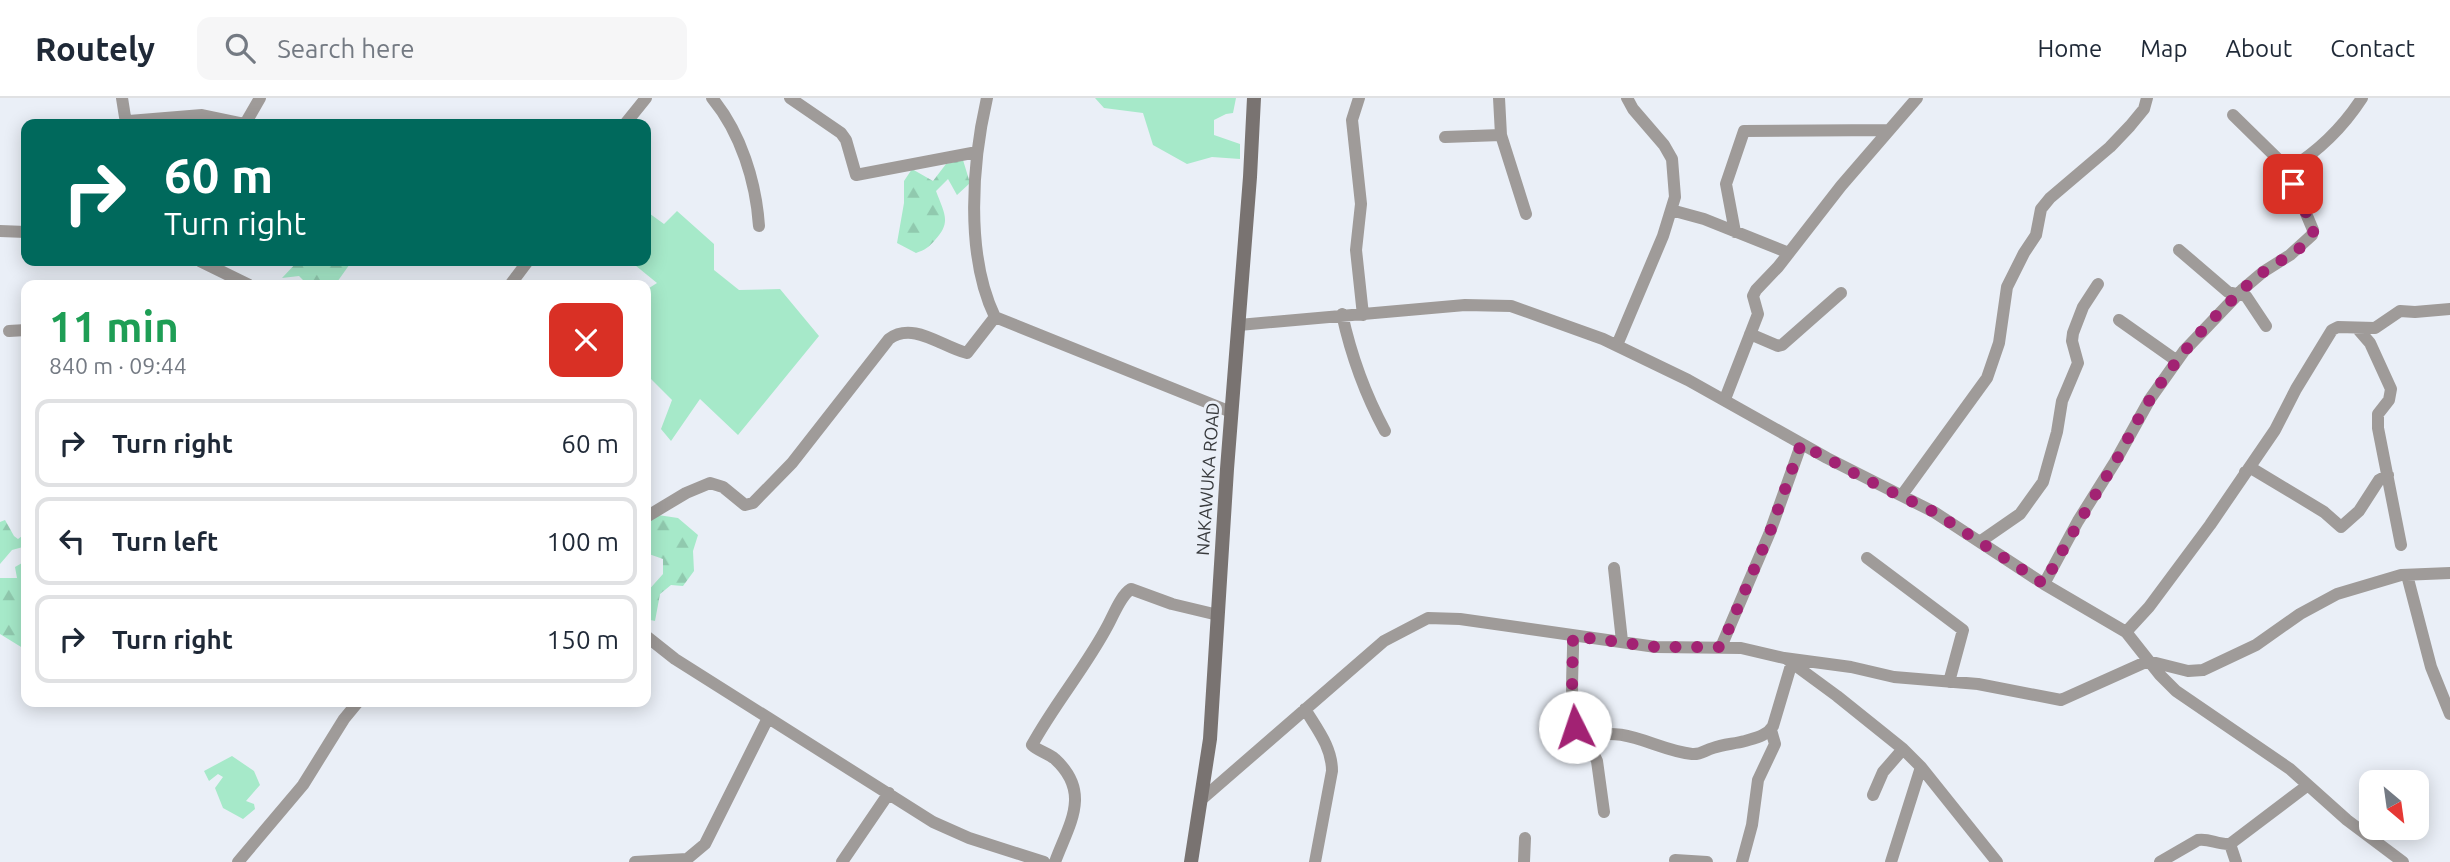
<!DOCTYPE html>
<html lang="en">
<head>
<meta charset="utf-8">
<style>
  :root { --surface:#fff; --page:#f6f6f7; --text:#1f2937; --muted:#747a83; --line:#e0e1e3 }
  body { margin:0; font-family:Ubuntu,sans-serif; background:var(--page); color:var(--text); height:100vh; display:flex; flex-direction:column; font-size:26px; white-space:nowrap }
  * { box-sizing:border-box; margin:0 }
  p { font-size:23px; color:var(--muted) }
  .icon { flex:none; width:38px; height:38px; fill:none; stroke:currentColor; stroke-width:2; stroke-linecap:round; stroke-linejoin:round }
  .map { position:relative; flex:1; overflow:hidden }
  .side { position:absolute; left:21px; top:182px; width:630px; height:427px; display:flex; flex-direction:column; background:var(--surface); border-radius:14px; box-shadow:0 4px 18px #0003 }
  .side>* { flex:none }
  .hud { position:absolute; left:21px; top:21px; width:630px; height:147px; border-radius:14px; box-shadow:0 4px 18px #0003; background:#00695c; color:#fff; overflow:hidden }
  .needle { width:46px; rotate:151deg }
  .fabs { position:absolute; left:2359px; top:672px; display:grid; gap:14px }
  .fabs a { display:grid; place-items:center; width:70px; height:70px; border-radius:14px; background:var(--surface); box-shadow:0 4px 18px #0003; font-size:35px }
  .pin { position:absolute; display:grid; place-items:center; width:60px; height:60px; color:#fff; margin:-30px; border-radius:14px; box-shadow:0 4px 10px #0006 }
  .me { position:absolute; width:77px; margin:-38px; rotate:356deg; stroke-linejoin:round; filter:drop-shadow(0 0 5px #0008) }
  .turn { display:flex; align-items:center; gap:24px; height:147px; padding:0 28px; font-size:32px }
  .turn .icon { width:91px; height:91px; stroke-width:2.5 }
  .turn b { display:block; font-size:49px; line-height:60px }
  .round { display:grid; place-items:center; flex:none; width:74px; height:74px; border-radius:14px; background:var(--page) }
  .head { display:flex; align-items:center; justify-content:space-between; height:119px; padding:0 28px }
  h1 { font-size:42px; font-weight:700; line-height:52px; color:#1e9e55 }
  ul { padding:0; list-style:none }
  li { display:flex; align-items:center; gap:21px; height:88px; margin:0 14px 10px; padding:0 14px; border:4px solid var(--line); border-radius:14px }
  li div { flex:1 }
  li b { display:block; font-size:26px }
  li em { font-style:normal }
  header { display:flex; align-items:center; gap:42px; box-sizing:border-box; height:98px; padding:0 35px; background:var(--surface); border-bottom:2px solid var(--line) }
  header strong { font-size:33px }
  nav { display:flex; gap:38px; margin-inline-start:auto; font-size:24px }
  .search { width:490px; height:63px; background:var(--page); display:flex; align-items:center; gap:18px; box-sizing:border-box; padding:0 24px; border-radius:14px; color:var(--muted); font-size:26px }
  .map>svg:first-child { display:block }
  .grass { fill:#a6e9c9 }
  .forest { fill:url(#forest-firs) }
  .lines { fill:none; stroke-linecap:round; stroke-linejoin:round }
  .street { stroke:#9f9b99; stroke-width:12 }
  .secondary { stroke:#797371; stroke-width:14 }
  .route { stroke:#a22273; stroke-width:12; stroke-dasharray:0 21.6 }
  .labels { text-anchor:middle; stroke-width:6; stroke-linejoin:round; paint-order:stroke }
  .street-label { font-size:18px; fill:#383a3d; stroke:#eaeff7 }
</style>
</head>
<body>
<header>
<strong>Routely</strong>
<div class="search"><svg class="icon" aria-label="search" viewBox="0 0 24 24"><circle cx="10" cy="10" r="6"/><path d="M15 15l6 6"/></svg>Search here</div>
<nav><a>Home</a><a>Map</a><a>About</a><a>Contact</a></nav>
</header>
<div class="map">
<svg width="2450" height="764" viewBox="0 0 2450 764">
  <defs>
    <pattern id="forest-firs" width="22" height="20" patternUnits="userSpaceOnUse" patternTransform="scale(1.75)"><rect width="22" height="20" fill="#a6e9c9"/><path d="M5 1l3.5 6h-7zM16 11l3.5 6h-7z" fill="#90c9ae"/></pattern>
  </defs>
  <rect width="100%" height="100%" fill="#eaeff7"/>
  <path class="grass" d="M1095,0h141l-3,15 -7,1 -12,6v15l26,9v15l-28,-2 -25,7 -34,-19 -10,-32 -39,-5z
    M646,113l18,13 13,-13 37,33v26l25,20 41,-1 39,47 -81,99 -38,-36 -29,42 -10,-12 11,-29 -26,-26v-84l11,-7 -27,-22h16z
    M232,658l22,15 6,14 -14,16 8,3 1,5 -12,10 -20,-11 -8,-20 8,-11 -5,-3 -9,7 -5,-10z"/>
  <path class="forest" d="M963,62l7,23 -13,12 -9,-16 -12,12c8,22 16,31 -1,49 -6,7 -10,10 -19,13l-19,-10 7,-40v-22l8,-12 21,12 13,-17z
    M298,163h54l-17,24h-27l-9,-9 -17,2z
    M658,417l20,3 20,17 -5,16 1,20 -11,15 -12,-1 -11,9 -5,27 -9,-2v-11l4,-7 -4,-8 17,-19v-15l-17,-6v-31z
    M5,422l9,16 4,3 8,-6v15l-3,-1 -11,3 -12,14v-42z
    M22,465l4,2v85l-26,-16v-56h17l-2,-11z"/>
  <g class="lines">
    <path class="street" d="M122,0l3,19 4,4 73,-6 43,9
      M712,0c29,35 44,84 47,128
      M790,0l51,35 5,7 10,35 121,-23
      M987,0c-15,65 -22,157 8,219l236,95
      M1359,0l-7,22 9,84 -5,46 7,65
      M1499,0l2,37 25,79
      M245,26l15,-26
      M625,26l21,-26
      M1445,39l56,-2
      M2288,72c31,-19 54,-41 74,-72
      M1671,112l33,9 85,34
      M0,133l26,1
      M1735,134l-9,-48 18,-53 144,-1
      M2179,152l49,42 18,4 20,30
      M200,163l49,24
      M510,187l18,-24
      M1342,216c9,41 23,80 43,117
      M2119,222l58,41
      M1239,227l226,-20 46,1 92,33 85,41 139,78 107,54 110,72 82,48 34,43 16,16 114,78 57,51 56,42
      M2357,230l13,15 21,46 -2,11 -11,14v14l23,117
      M9,233l17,-1
      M1750,236l28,12 4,-1 59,-52
      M1617,247l46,-109 12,-39 -3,-38 -8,-14 -31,-36 -6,-11
      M1725,301l33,-85 -5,-18 3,-6 22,-23 63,-81 76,-88
      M2245,374l6,-4 73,44 17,15 18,-16 20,-31 9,-5
      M1902,397l85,-117 12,-35 8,-56 17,-34 12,-18 5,-26 9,-11 60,-51 20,-21 14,-17 3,-11
      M646,419l40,-24 24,-10 13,4 22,18 8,-2 39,-40 97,-124c24,-18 53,8 78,14l28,-36
      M1981,443l39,-27 23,-32 14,-50 5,-31 16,-38 -6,-22 1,-8 10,-26 15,-23
      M1867,460l96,72 -14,52
      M1614,470l8,73
      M2407,477l24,92 19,47
      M2044,486l34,-63 37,-59 35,-63 34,-48 59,-62 20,-17 27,-17 22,-20 1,-5 -26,-62 -54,-53
      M2126,534l23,-25 61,-82 65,-95 21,-41 36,-59 6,-3 37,1 25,-17 15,1 35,-3
      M646,538l29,23 258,163 36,16 75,24
      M1573,538c1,28 -6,78 7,101l6,1 11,23 7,51
      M1721,549l49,-115 31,-87
      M1788,562l49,36 66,53 18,18 -30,95
      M1305,611c12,20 27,38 27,62l-17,91
      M1586,640c39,-14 69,12 106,16 9,1 13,-4 21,-6 10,-4 21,-4 32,-7 10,-3 22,-5 28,-15l19,-64
      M1921,669l76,95
      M1873,697l10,-23 20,-23
      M1202,701l182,-158 44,-23 32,1 196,28 85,1 43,10 67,9 43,10 84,7 83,16 87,-39 40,10 15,-1 53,-25 44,-31 37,-20 64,-19 49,-2
      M2230,746l6,18
      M1675,762l32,2
      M238,764l65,-77 41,-66 14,-17
      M635,764l52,-3 18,-15 63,-126
      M842,764l47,-69
      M1055,764c14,-38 37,-69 0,-103 -7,-6 -17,-8 -23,-14 23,-42 54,-78 76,-120 6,-11 13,-30 23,-36l41,15 46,11
      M1524,764l1,-24
      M1742,764l10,-37 6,-45 17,-36 -4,-14
      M2160,764l38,-22c11,-2 20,5 32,4l78,-59"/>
    <path class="secondary" d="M1191,764l19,-123 17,-270 23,-292 4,-79"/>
  </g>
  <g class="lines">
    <path class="route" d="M1575,629l-3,-34 1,-57 83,11h65l49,-115 31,-88 64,35 69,33 110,72c22,-41 46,-80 70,-120 13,-22 23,-45 37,-66 22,-35 48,-66 78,-95 10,-10 20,-20 32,-29 16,-14 44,-22 53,-44l-21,-46"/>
  </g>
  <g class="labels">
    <g class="street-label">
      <text transform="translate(1208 381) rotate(-86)" y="6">NAKAWUKA ROAD</text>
    </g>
  </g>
</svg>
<div class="fabs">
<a><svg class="needle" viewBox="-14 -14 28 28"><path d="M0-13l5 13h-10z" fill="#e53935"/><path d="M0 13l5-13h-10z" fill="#747a83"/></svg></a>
</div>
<div class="pin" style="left:2293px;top:86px;background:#d93025"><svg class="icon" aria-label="arrive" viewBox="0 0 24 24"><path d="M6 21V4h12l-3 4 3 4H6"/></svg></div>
<svg class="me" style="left:1575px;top:629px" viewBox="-20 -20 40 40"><circle r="19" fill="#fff"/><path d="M0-13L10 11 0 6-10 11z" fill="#a22273"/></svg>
<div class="hud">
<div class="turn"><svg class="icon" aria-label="right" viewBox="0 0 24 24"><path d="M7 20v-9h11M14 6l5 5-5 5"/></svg><div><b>60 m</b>Turn right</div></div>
</div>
<section class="side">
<div class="head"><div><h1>11 min</h1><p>840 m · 09:44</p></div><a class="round" style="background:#d93025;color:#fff"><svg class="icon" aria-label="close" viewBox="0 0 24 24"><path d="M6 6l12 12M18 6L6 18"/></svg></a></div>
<ul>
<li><svg class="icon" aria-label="right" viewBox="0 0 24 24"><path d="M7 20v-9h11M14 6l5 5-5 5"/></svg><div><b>Turn right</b></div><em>60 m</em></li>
<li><svg class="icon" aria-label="left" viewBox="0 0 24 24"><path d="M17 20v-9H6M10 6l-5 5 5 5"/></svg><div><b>Turn left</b></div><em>100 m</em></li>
<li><svg class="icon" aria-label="right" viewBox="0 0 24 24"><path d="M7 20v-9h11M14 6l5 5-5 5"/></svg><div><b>Turn right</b></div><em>150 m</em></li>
</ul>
</section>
</div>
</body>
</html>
